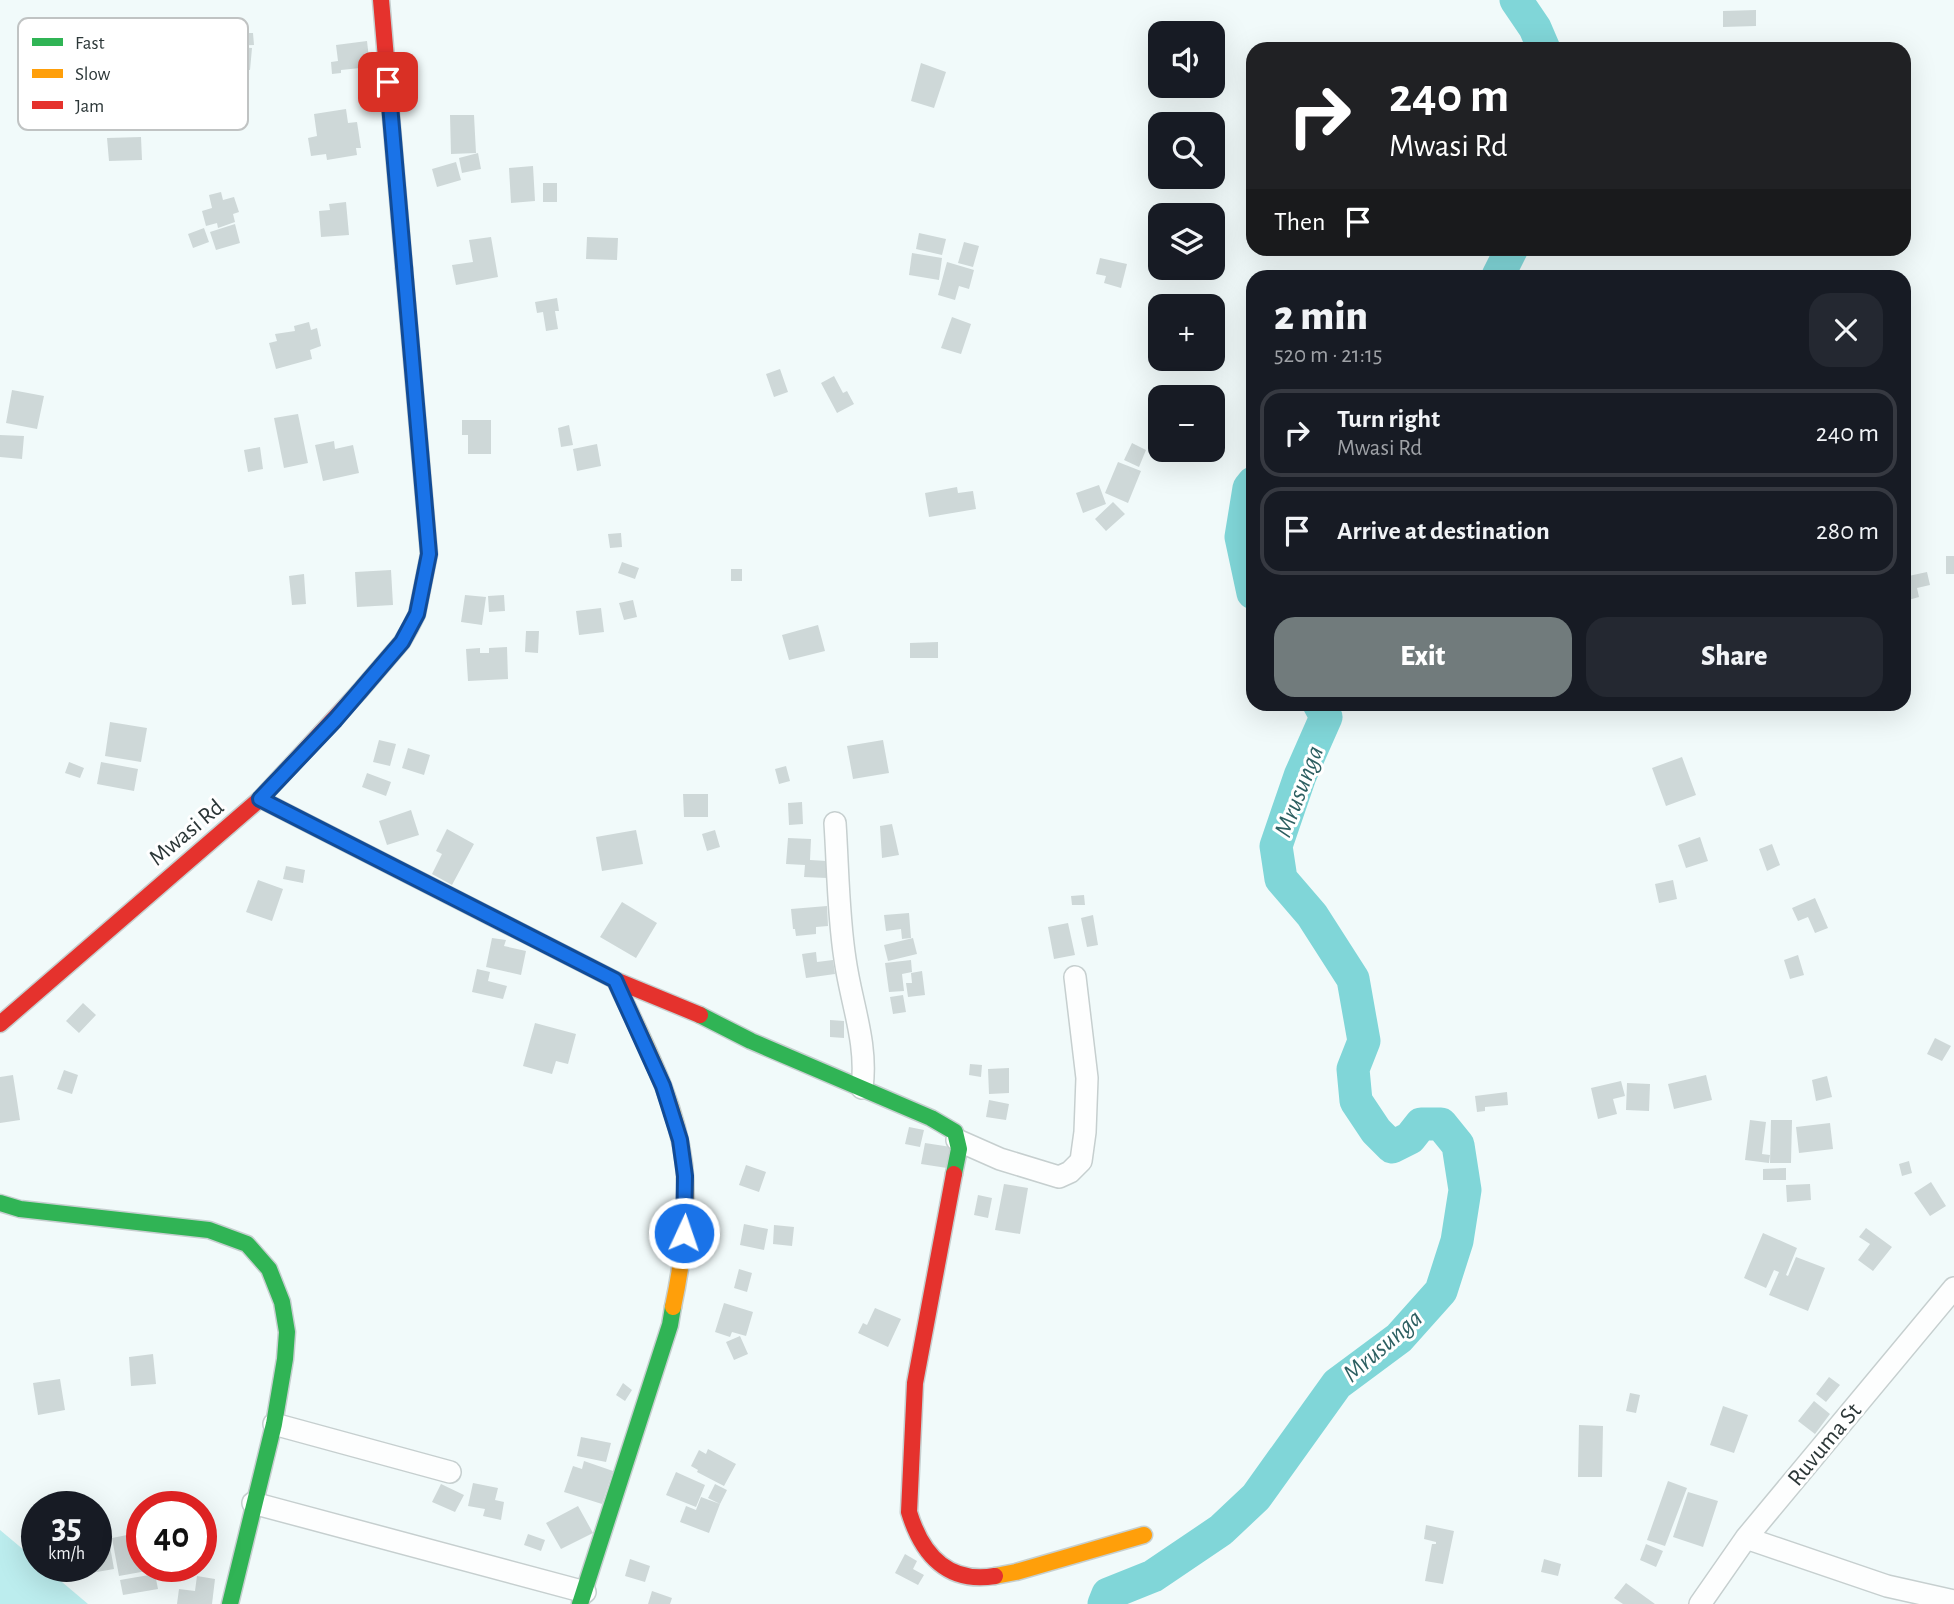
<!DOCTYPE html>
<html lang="en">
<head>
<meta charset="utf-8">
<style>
  :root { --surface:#171b24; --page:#242831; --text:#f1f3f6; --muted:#9ea1a6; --line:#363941; --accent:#717b7c }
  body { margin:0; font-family:"Alegreya Sans",sans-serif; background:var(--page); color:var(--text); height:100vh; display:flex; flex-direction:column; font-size:26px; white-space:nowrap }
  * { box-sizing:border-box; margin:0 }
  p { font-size:23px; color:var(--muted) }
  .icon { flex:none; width:38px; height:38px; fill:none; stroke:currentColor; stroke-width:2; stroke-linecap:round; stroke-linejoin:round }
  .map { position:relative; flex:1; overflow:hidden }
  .side { position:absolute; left:1246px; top:270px; width:665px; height:441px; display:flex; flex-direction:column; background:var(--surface); border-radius:21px; box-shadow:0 7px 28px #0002 }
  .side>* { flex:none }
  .banner { position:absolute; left:1246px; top:42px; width:665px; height:214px; border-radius:21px; box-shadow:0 7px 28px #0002; background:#202124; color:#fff; overflow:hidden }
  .tools { position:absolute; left:1148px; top:21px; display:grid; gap:14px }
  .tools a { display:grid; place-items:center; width:77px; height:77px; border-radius:14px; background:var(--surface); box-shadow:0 7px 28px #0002; font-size:35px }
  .speed { position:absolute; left:21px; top:1491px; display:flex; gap:14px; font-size:35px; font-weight:700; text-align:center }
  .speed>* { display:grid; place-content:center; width:91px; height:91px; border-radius:50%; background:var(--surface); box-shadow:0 7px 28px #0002; line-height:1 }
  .speed small { font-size:18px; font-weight:400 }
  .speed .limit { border:10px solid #d22; background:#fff; color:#111 }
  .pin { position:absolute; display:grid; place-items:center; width:60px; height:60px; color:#fff; margin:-30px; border-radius:14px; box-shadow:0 4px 10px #0006 }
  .me { position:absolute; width:77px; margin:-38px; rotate:3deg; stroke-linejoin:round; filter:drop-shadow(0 0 5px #0008) }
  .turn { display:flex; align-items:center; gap:24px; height:147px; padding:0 28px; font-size:32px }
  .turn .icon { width:91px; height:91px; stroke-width:2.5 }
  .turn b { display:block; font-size:49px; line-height:60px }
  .then { display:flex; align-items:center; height:66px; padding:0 28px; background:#0003; gap:14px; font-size:26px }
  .round { display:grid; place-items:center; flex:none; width:74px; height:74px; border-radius:21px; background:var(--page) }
  .summary { display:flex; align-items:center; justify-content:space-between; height:119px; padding:0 28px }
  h1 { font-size:42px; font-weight:800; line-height:52px }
  .action { display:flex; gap:14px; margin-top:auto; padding:14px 28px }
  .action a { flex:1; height:80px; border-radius:21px; background:var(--accent); color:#fff; font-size:28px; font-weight:800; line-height:80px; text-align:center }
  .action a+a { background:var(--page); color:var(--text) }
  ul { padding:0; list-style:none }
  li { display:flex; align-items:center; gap:21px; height:88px; margin:0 14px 10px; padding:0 14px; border:4px solid var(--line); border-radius:21px }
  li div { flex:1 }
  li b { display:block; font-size:26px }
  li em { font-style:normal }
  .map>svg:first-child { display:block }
  .green { fill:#bcedee }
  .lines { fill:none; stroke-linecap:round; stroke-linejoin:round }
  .river { stroke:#80d6d8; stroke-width:33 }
  .building { fill:#ced8d8 }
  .street-casing { stroke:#c6cfcf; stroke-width:24 }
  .fast-casing { stroke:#c6cfcf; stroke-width:19 }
  .slow-casing { stroke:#c6cfcf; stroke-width:19 }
  .jam-casing { stroke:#c6cfcf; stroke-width:19 }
  .street { stroke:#fdfefe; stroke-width:21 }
  .fast { stroke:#30b455; stroke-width:16 }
  .slow { stroke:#ff9f0a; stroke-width:16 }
  .jam { stroke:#e5322d; stroke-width:16 }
  .route-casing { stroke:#114b97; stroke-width:18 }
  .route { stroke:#1a73e8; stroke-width:12 }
  .labels { text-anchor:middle; stroke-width:6; stroke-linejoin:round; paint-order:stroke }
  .street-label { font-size:24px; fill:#2c3738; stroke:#fff }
  .water-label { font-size:26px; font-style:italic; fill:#2d5f61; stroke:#fff }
  .key { fill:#fff; stroke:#c0c3c3; stroke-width:2 }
  .key-label { font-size:19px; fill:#2c3738 }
</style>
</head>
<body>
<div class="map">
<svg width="1954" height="1604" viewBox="0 0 1954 1604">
  <rect width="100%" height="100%" fill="#f1fafa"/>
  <path class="green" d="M0,1530l37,31v5h6l45,38h-88z"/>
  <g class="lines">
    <path class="river" d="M1516,0l19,28 9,21
      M1498,276l14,-28
      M1253,483l-4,5 -8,49 12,56
      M1104,1604l4,-10 45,-18 68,-46 35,-33 81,-113 62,-46 42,-47 16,-50 8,-51 -7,-45 -17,-21h-20l-11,14 -18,9 -16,-16 -20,-30 -3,-32 11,-28 -11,-62 -41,-64 -31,-36 -5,-33 24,-70 26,-59 -7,-13"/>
  </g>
  <path class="building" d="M1756,10v16l-33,1v-16z
    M224,33h29l1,12 -29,1z
    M367,41l3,26 -29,3v3l-9,1 -1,-12 7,-1 -2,-16z
    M236,47l16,1 -2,22 -16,-1z
    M921,63l25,9 -12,36 -23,-7z
    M346,109l2,14 9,-1 4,26h-5l1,7 -30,5 -1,-6 -15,2 -3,-18 9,-2 -3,-22z
    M450,115h24l2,38 -25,1z
    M141,137l1,23 -33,1 -2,-23z
    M478,153l3,16 -19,4 -3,-15z
    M456,162l5,18 -24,7 -5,-18z
    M533,166l2,35 -24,2 -2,-35z
    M543,183h14v19h-14z
    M221,192l2,8 11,-3 5,15 -6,2 2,8 -17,6 -1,-5 -11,3 -4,-15 10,-3 -3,-13z
    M346,202l3,33 -28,2 -2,-26 11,-1 -1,-6z
    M235,224l5,19 -24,7 -6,-18z
    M204,228l5,14 -16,6 -5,-14z
    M919,233l27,6 -4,16 -26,-6z
    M491,237l7,40 -42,8 -4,-20 21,-3 -4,-22z
    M587,237l31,1 -1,22 -31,-1z
    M964,242l15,4 -6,21 -15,-4z
    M912,253l30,5 -3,22 -30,-5z
    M1100,258l27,6 -6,24 -17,-5 2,-7 -10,-2z
    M947,262l27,8 -5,19 -10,-3 -4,14 -17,-5z
    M557,298l2,13h-4l3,18 -12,2 -3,-19 -6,1 -2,-11z
    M952,317l19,7 -10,30 -20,-6z
    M309,322l2,8 6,-2 4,18 -11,4 2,9 -36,10 -7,-26 8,-2 -2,-7 20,-3 -1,-5z
    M780,369l8,23 -14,5 -8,-23z
    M834,376l9,17 4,-2 7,13 -17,9 -16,-30z
    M12,390l32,6 -7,33 -31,-6z
    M298,414l10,49 -24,5 -10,-50z
    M462,420h29v34h-23v-19h-6z
    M569,425l4,20 -12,2 -3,-19z
    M0,435l24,1 -2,23 -22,-2z
    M334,441l1,8 18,-4 6,28 -36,8 -8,-36z
    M1132,443l14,7 -7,17 -15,-7z
    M597,444l4,22 -24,5 -4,-22z
    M260,447l3,22 -15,3 -4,-22z
    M1118,462l23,9 -13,32 -23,-10z
    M1099,485l7,19 -23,9 -7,-20z
    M957,487l1,6 15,-2 3,18 -47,8 -4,-24z
    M1113,502l12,12 -19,17 -11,-12z
    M621,533l1,14 -12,1 -2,-14z
    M1946,556h8v18h-8z
    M622,562l17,6 -4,11 -17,-6z
    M731,569h11v12h-11z
    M391,570l2,35 -36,2 -2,-35z
    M1927,572l3,13 -13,3 2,9 -14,4 -1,-24z
    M304,574l2,30 -14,1 -3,-29z
    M465,595l21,2 -4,28 -21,-3z
    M504,595l1,16 -16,1 -1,-16z
    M633,600l4,17 -13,3 -5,-17z
    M601,608l3,24 -25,3 -3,-24z
    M818,625l7,26 -36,9 -7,-25z
    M526,631h13l-1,22 -13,-1z
    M938,642v16h-28v-15z
    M507,647l1,32 -40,2 -2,-32 14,-1v5h9v-5z
    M110,722l37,6 -6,34 -36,-6z
    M379,740l17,4 -6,22 -17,-4z
    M883,740l6,33 -36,6 -6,-33z
    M408,748l22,7 -6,20 -22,-7z
    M1682,757l14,38 -30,11 -14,-38z
    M69,762l15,6 -4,10 -15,-5z
    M101,762l37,7 -4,22 -37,-7z
    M786,766l4,15 -11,3 -4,-15z
    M367,773l24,9 -5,14 -24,-9z
    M683,794h25v23h-24z
    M802,802l1,22 -14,1 -1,-22z
    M411,810l8,25 -32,10 -8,-24z
    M892,824l7,31 -17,3 -2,-32z
    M447,829l27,15 -22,41 -20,-11 10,-20 -6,-3z
    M636,830l7,34 -41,7 -6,-34z
    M715,830l5,17 -13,4 -5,-17z
    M1700,837l8,24 -22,7 -8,-23z
    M788,838l23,1 -1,21 17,1v17l-23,-1 1,-12 -19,-1z
    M1772,844l8,21 -13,6 -8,-22z
    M286,866l19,4 -2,13 -20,-4z
    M258,880l25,9 -11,32 -26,-9z
    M1673,880l4,19 -18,4 -4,-19z
    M1084,895l1,10h-13l-1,-9z
    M1815,898l13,30 -13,5 -7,-16 -10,4 -6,-13z
    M622,902l35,21 -21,35 -36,-21z
    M827,906l1,20 -12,1v7l-20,2 -1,-7h-2l-2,-20z
    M909,913l2,25 -9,1 -1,-10 -15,2 -2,-16z
    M1093,915l5,30 -11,2 -6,-29z
    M1068,923l7,32 -21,4 -6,-32z
    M492,938l14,2 -2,6 22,5 -5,24 -35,-8z
    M913,938l4,16 -29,7 -4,-16z
    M816,952l1,10 16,-2 2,14 -29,4 -4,-24z
    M1798,955l6,20 -14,4 -6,-19z
    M911,960l1,12 -10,2 2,17 -15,1 -4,-29z
    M477,969l13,3 -2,9 19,5 -4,13 -31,-7z
    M922,971l3,24 -17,2 -2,-14h6l-1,-10z
    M903,995l3,17 -13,2 -3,-17z
    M83,1003l13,12 -17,18 -13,-12z
    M830,1020l14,1v17l-14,-1z
    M535,1023l41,11 -8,30 -12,-3 -4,13 -29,-8z
    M1935,1038l16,8 -9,15 -15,-7z
    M970,1064l12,1 -1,12 -12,-2z
    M1009,1068v25l-20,1 -1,-25z
    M64,1070l14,5 -6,19 -15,-5z
    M13,1075l7,45 -20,3v-46z
    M1706,1075l6,25 -38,9 -6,-25z
    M1827,1076l5,21 -16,4 -4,-21z
    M1621,1081l4,15 -12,3 4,15 -19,5 -7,-31z
    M1627,1083l23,1 -1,27 -23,-1z
    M1507,1092l1,13 -23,2v4l-8,1 -2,-16z
    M989,1100l20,4 -3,16 -20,-3z
    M1750,1120l16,2 -4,32 8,1 -1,8 -24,-3z
    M1771,1120h21l-1,43h-21z
    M1830,1123l3,26 -34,4 -3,-26z
    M909,1127l15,3 -4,17 -15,-3z
    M925,1143l26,4 -4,21 -26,-4z
    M1909,1161l3,12 -10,3 -3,-12z
    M746,1165l20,7 -7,20 -20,-7z
    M1786,1168v12h-23v-11z
    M1931,1182l15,24 -16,10 -16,-23z
    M1004,1184l24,4 -8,46 -25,-4z
    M1810,1184l1,16 -24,2 -1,-17z
    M978,1195l14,3 -4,20 -14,-3z
    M744,1224l24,5 -4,21 -24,-5z
    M774,1225l20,2 -2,19 -19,-2z
    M1866,1228l26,19 -19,24 -15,-11 12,-16 -11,-7z
    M1763,1233l34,15 -11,27 2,1 8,-19 29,11 -17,43 -39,-16 10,-23 -5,-2 -8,18 -22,-10z
    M739,1269l13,4 -5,19 -13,-4z
    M724,1303l29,9 -7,24 -14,-4 -2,5 -15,-5z
    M875,1308l26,11 -13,28 -30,-14 5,-10 4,2z
    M740,1336l8,18 -14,6 -8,-18z
    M153,1354l3,30 -25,2 -2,-29z
    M1829,1377l11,8 -14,17 -10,-8z
    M60,1379l5,31 -27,5 -5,-32z
    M623,1383l9,7 -7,11 -9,-6z
    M1630,1393l10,2 -4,18 -10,-2z
    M1814,1401l16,13 -15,20 -17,-13z
    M1723,1406l25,9 -14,38 -24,-8z
    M1579,1425l24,1 -1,51h-24z
    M581,1437l30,6 -5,19 -29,-6z
    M708,1449l28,15 -12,22 -27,-14 1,-2 -7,-4 8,-16 7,4z
    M584,1461l29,10 -11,33 -38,-12 9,-26 9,3z
    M676,1472l29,13 -9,22 -30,-12z
    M1668,1481l19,7 -22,58 -18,-6z
    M473,1483l25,5 -3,12 9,2 -3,18 -18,-4 2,-7 -17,-3z
    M441,1484l23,11 -9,17 -23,-10z
    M715,1484l12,6 -7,14 -12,-6z
    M1688,1492l30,9 -15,46 -30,-10z
    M701,1497l19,7 -11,29 -29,-11 6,-16 10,4z
    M578,1506l15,27 -32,16 -15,-26z
    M106,1524l8,45 -23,4 -1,-7h6v-40z
    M1426,1525l28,6 -11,53 -18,-3 7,-37h4v-2l-12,-3z
    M142,1532v34l21,2 -44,8 -7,-38z
    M528,1534l17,6 -4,11 -17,-6z
    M1646,1544l17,7 -7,16 -16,-7z
    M905,1554l12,7 -4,8 11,6 -6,10 -23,-12z
    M630,1559l20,7 -5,16 -20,-6z
    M1544,1559l17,5 -3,12 -17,-4z
    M170,1566h14l-3,13 -13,-3z
    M155,1574l3,15 -35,6 -3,-15z
    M197,1576l18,3 -3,25h-35l2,-15 16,2z
    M1626,1583l29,21h-32l-9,-6z
    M652,1591l20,7 -2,6h-22z"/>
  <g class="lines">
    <defs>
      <path id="street" d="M835,823c3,45 3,91 10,136 6,44 23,84 17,129
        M957,1140l43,19 59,18 11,-5 11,-11 4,-29 2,-54 -12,-101
        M274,1424l176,48
        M253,1503l332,89
        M1746,1538l141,48 67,15
        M1700,1604l46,-66 208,-250"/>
      <path id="fast" d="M700,1015l51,26 180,77 24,14 4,17 -5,25
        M0,1203l20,6 189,21 38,14 22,25 13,33 5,30 -2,27 -11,65 -44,180
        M580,1604l90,-279 3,-18"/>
      <path id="slow" d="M359,692l43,-50 8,-14 7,-14 12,-60 -25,-286
        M615,980c27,59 61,119 69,184 5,48 -1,96 -11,143
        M995,1576l21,-4 128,-37"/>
      <path id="jam" d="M381,0l23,268
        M260,799l355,181 85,35
        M0,1024l260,-225 99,-107
        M954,1174l-39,209 -6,129c13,43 39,72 86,64"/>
    </defs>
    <use href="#street" class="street-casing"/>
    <use href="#fast" class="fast-casing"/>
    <use href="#slow" class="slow-casing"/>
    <use href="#jam" class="jam-casing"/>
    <use href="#street" class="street"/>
    <use href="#fast" class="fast"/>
    <use href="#slow" class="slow"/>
    <use href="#jam" class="jam"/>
  </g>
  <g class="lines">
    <defs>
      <path id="route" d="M388,82l41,472 -12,60 -15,28 -67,78 -75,79 355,181 48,106 17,54 5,36 -1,57"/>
    </defs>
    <use href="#route" class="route-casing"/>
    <use href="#route" class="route"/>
  </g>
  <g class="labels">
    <g class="street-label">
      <text transform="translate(186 832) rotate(-40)" y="8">Mwasi Rd</text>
      <text transform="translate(1824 1444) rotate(-50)" y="8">Ruvuma St</text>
    </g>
    <g class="water-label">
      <text transform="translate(1298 791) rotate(-69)" y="9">Mrusunga</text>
      <text transform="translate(1382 1345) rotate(-41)" y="9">Mrusunga</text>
    </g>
  </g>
  <rect x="18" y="18" width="230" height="112" rx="10" class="key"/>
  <rect x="32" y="38" width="31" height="8" fill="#30b455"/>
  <rect x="32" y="69" width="31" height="9" fill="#ff9f0a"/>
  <rect x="32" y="101" width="31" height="8" fill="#e5322d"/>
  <g class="key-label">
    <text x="75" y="49">Fast</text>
    <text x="75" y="80">Slow</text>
    <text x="75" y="112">Jam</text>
  </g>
</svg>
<div class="tools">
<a><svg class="icon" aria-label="sound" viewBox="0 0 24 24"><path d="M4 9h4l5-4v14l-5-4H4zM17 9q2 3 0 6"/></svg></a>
<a><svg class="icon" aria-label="search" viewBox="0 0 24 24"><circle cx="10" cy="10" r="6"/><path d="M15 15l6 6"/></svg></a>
<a><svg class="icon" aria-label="layers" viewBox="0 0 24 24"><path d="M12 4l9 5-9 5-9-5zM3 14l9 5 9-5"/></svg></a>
<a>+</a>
<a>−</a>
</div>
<div class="speed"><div>35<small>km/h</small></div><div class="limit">40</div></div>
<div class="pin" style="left:388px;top:82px;background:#d93025"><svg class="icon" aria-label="arrive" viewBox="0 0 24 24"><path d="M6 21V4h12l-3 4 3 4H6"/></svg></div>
<svg class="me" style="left:684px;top:1233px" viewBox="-20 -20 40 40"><circle r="17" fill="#1a73e8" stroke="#fff" stroke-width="3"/><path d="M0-11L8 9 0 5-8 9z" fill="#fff"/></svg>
<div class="banner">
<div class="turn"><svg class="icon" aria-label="right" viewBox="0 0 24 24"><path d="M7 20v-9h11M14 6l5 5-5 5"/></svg><div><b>240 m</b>Mwasi Rd</div></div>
<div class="then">Then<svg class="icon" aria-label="arrive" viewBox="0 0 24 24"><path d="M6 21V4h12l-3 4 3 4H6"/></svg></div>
</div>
<section class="side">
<div class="summary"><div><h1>2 min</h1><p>520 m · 21:15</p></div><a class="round"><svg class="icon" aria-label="close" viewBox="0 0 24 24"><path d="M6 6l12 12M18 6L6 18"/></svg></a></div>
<ul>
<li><svg class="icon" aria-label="right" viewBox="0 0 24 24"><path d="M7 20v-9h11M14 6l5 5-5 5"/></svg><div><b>Turn right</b><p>Mwasi Rd</p></div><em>240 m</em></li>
<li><svg class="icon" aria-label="arrive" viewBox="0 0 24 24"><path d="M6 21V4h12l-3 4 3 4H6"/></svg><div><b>Arrive at destination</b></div><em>280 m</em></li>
</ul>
<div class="action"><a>Exit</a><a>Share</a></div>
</section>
</div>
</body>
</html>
